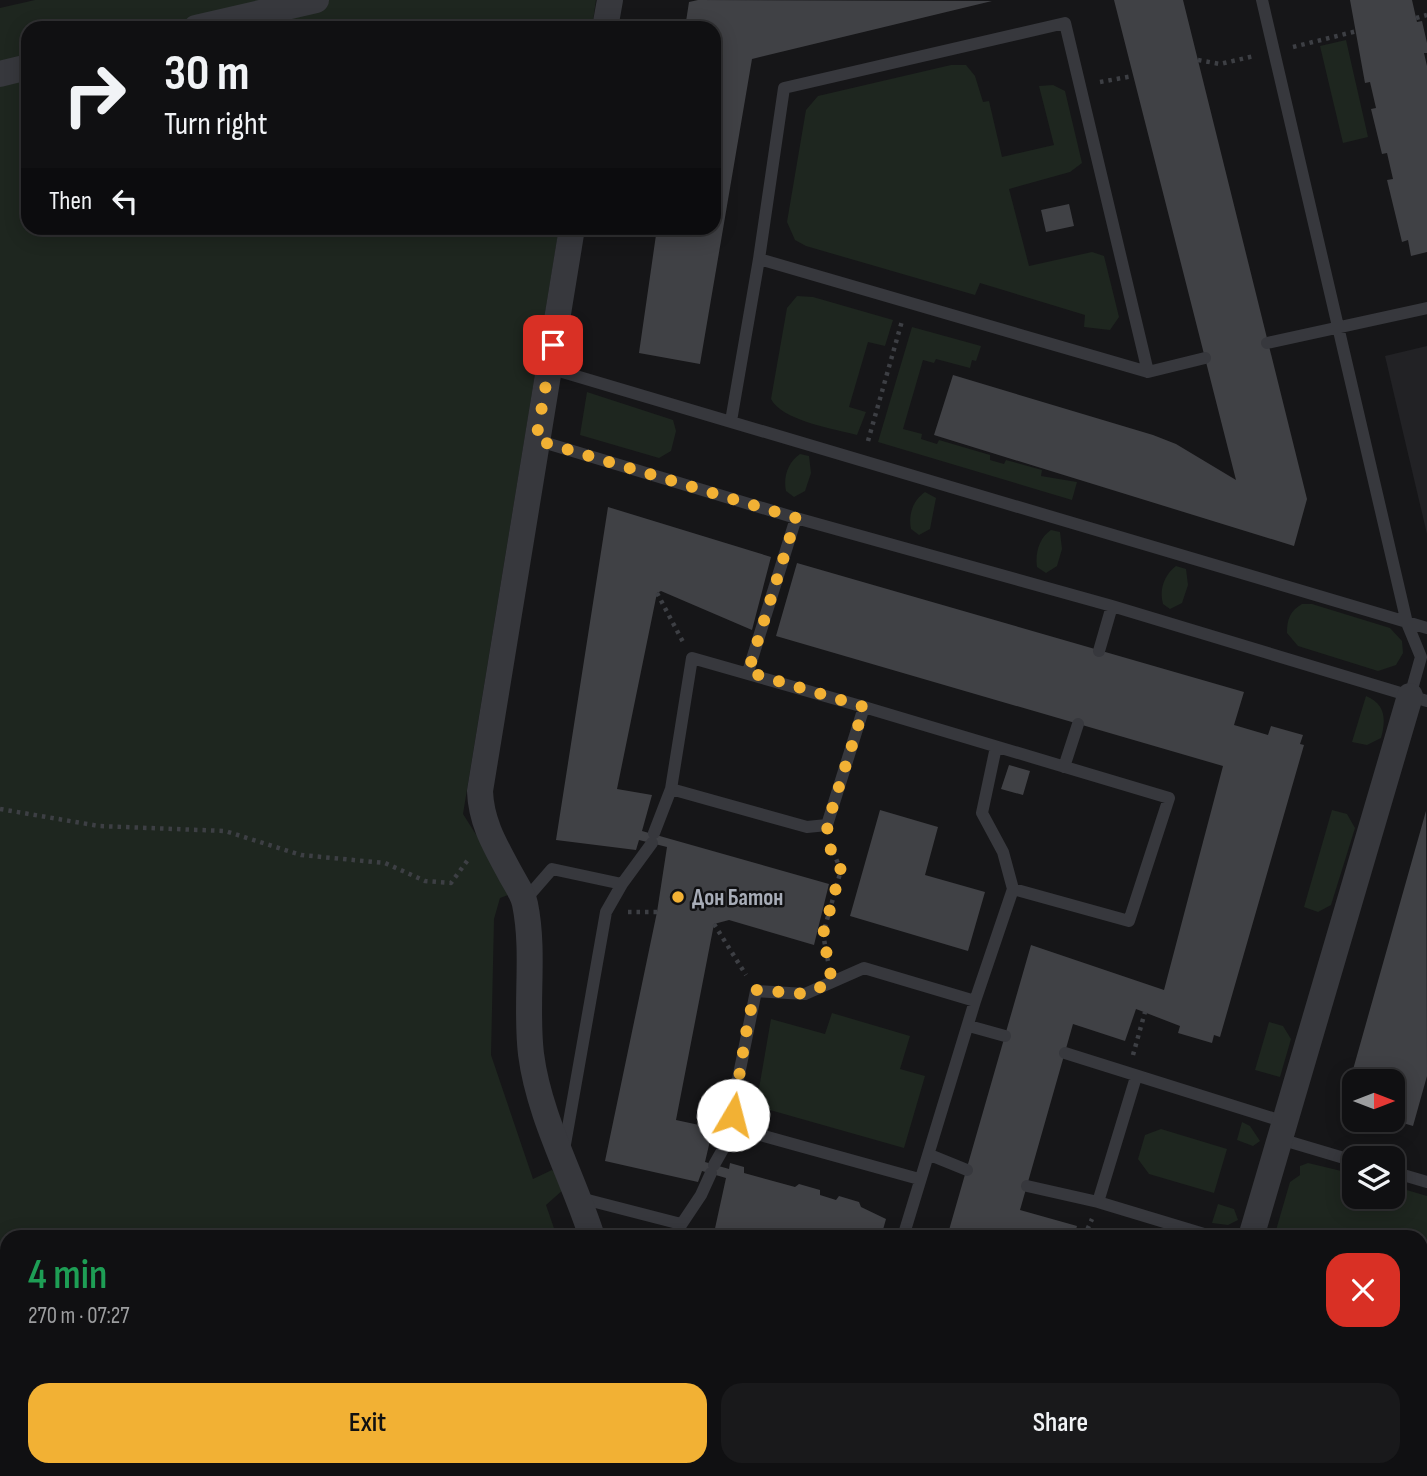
<!DOCTYPE html>
<html lang="en">
<head>
<meta charset="utf-8">
<style>
  :root { --surface:#101012; --page:#19191b; --text:#f1f3f6; --muted:#9c9d9f; --line:#303032; --accent:#f2b134 }
  body { margin:0; font-family:"Sofia Sans Condensed",sans-serif; background:var(--page); color:var(--text); height:100vh; display:flex; flex-direction:column; font-size:26px; white-space:nowrap }
  * { box-sizing:border-box; margin:0 }
  p { font-size:23px; color:var(--muted) }
  .icon { flex:none; width:38px; height:38px; fill:none; stroke:currentColor; stroke-width:2; stroke-linecap:round; stroke-linejoin:round }
  .map { position:relative; flex:1; overflow:hidden }
  .details { position:absolute; left:0px; top:1230px; width:1428px; height:247px; display:flex; flex-direction:column; background:var(--surface); border-radius:21px 21px 0 0; box-shadow:0 4px 18px #0003,0 0 0 2px var(--line) }
  .details>* { flex:none }
  .hud { position:absolute; left:21px; top:21px; width:700px; height:214px; border-radius:21px; box-shadow:0 4px 18px #0003,0 0 0 2px var(--line); background:#101012; color:var(--text); overflow:hidden }
  .needle { width:46px; rotate:90deg }
  .tools { position:absolute; left:1342px; top:1069px; display:grid; gap:14px }
  .tools a { display:grid; place-items:center; width:63px; height:63px; border-radius:14px; background:var(--surface); box-shadow:0 4px 18px #0003,0 0 0 2px var(--line); font-size:35px }
  .pin { position:absolute; display:grid; place-items:center; width:60px; height:60px; color:#fff; margin:-30px; border-radius:14px; box-shadow:0 4px 10px #0006 }
  .me { position:absolute; width:77px; margin:-38px; rotate:8deg; stroke-linejoin:round; filter:drop-shadow(0 0 5px #0008) }
  .turn { display:flex; align-items:center; gap:24px; height:147px; padding:0 28px; font-size:32px }
  .turn .icon { width:91px; height:91px; stroke-width:2.5 }
  .turn b { display:block; font-size:49px; line-height:60px }
  .then { display:flex; align-items:center; height:66px; padding:0 28px; background:#0003; gap:14px; font-size:26px }
  .round { display:grid; place-items:center; flex:none; width:74px; height:74px; border-radius:21px; background:var(--page) }
  .overview { display:flex; align-items:center; justify-content:space-between; height:119px; padding:0 28px }
  h1 { font-size:42px; font-weight:600; line-height:52px; color:#1e9e55 }
  .cta { display:flex; gap:14px; margin-top:auto; padding:14px 28px }
  .cta a { flex:1; height:80px; border-radius:21px; background:var(--accent); color:#111; font-size:28px; font-weight:600; line-height:80px; text-align:center }
  .cta a+a { background:var(--page); color:var(--text) }
  .map>svg:first-child { display:block }
  .built { fill:#222225 }
  .green { fill:#1e261f }
  .building { fill:#404145 }
  .lines { fill:none; stroke-linecap:round; stroke-linejoin:round }
  .path { stroke:#3d3f44; stroke-width:4.5; stroke-dasharray:3.5 5; stroke-linecap:butt }
  .service { stroke:#37383d; stroke-width:12 }
  .minor { stroke:#37383d; stroke-width:26 }
  .route { stroke:#f2b134; stroke-width:12; stroke-dasharray:0 21.6 }
  .poi-dot { fill:#f2b134; stroke:#111113; stroke-width:2.5 }
  .labels { text-anchor:middle; stroke-width:5; stroke-linejoin:round; paint-order:stroke }
  .poi-label { font-size:23px; font-weight:bold; fill:#a8adb8; stroke:#111113; text-anchor:start }
</style>
</head>
<body>
<div class="map">
<svg width="1427" height="1476" viewBox="0 0 1427 1476">
  <rect width="100%" height="100%" fill="#161618"/>
  <path class="built" d="M1427,346v188l-42,-178z
    M1421,1250l6,2v224h-203l2,-6h195z"/>
  <path class="green" d="M35,0h561l-4,28h-564v200h531l-96,586 50,79 -13,5 -6,21 -3,136 42,124 19,-9 9,8 3,11 -18,16 11,32h-550v204l-7,-1v-1432z
    M1346,40l22,97 -25,6 -23,-97z
    M951,65h15l9,11 8,26 6,-1 13,56 52,-12 -15,-59 14,-1 12,6 17,72 -12,9 -61,17 20,77 63,-14 12,4 15,61 -9,13 -26,-3 1,-12 -105,-32 -5,12 -169,-49 -11,-6 -8,-18 19,-112 12,-14z
    M797,296l16,1 80,23 -8,26 -17,-4 -19,65 17,5 -9,23c-23,-6 -76,-15 -86,-36l16,-91z
    M912,327l69,19 -5,15 -4,-1 -2,8 -34,-9 -2,4 -11,-3 -20,69 19,5 -1,5 16,5 2,-4 51,15v5l14,4 2,-4 36,10 -1,6 36,6 -5,18 -194,-58z
    M587,392l86,28 3,11 -5,20 -12,7 -79,-23z
    M800,454l9,2 2,17 -6,18 -11,6 -8,-6c-3,-14 2,-29 14,-37z
    M925,492l11,6 -6,31 -11,6 -8,-6c-3,-14 2,-29 14,-37z
    M1051,530l9,2 2,17 -5,17 -11,7 -9,-6c-2,-14 2,-29 14,-37z
    M1176,566l10,3 2,16 -6,18 -12,6 -7,-5c-4,-14 1,-29 13,-38z
    M1302,604h10l78,24 12,13 1,12 -7,12 -18,6 -80,-25 -11,-13c0,-14 3,-22 15,-29z
    M1366,696c20,8 20,24 15,42l-14,7 -15,-3z
    M1332,810l15,4 8,14 -24,77 -13,7 -14,-5z
    M832,1013l78,23 -10,33 25,7 -21,72 -148,-42 15,-87 54,15z
    M1269,1022l14,4 8,13 -11,38 -25,-7z
    M1242,1122l8,4 10,15 -7,5 -16,-6z
    M1161,1129l66,20 -13,44 -65,-19 -11,-15 7,-24z
    M1308,1163l46,11v23h39v-11l34,10v132l-6,-2v-89h-147l16,-55 10,-7v-9z
    M1218,1204l16,5 4,11 -10,5 -16,-2z
    M96,1470h213l-15,6h-197z
    M353,1470h43l-2,6h-57z
    M523,1470h75l1,6h-68z"/>
  <path class="building" d="M698,0l294,1 -240,58 -52,305 -61,-11 18,-125h57v-200h-29l4,-26z
    M1114,0h69l124,499 -13,47 -360,-111 19,-60 200,60 23,9 60,36z
    M1350,0h62l5,22 5,-1 5,22v10h-3l3,13v186l-16,4 -3,-16 -6,2 -15,-62 6,-1 -6,-26 -5,1 -11,-45 5,-1 -6,-26 -5,1z
    M1069,204l5,22 -28,6 -5,-22z
    M608,507l163,50 -19,73 -91,-39 -4,2 -40,196 35,6 -10,36 187,53 -15,61 -85,-25 -15,4 -38,196 37,8 -8,34 24,7 1,-6 14,4v6l51,14 4,-3 21,6v5l16,5 3,-4 20,6 2,5 25,12 -5,18h-96l-12,-4 -1,4h-53l-5,-4 12,-55 -24,-7 -4,11 -93,-21 52,-249 10,-65 -28,-7 -3,10 -80,-10z
    M797,563l447,129 -10,33 34,10 3,-9 32,9 -3,9 4,1 -84,292 -6,-2 -2,8 -34,-10 2,-7 -44,-17 -11,32 -52,-17 -53,186 57,16 -3,11h-127l84,-292 133,45 59,-224 -447,-130z
    M1009,765l21,6 -7,24 -22,-6z
    M880,810l58,17 -13,48 60,17 -17,59 -118,-35z
    M1426,811l1,265 -14,50 -20,-6v-38h-39v27l-11,-4z
    M1421,1382l6,2v92h-98l2,-6h90z
    M4,1459l3,11h35l18,6h-60z
    M670,1470h100l-2,6h-97z
    M798,1470h24l18,5 -43,1z
    M1024,1470h64l-1,6h-65z"/>
  <g class="lines">
    <path class="path" d="M1416,18l11,-3
      M1293,47l64,-16
      M1198,60l22,4 34,-8
      M1100,82l33,-6
      M868,441l34,-120
      M657,593l26,49
      M0,809l99,17 126,5 76,24 84,8 40,18 26,2 19,-26
      M628,912h29
      M714,924l32,51
      M828,961l-5,-27 18,-64 -12,-27
      M1133,1055l12,-43
      M1084,1237l8,-18"/>
    <path class="service" d="M1262,0l145,623 14,34 -11,39
      M1267,343l160,-35
      M549,368l878,260
      M1148,372l57,-14
      M731,421l28,-162 389,113 -83,-349 -281,65 -25,171
      M536,440l260,78 316,88 315,95
      M1099,651l13,-45
      M748,672l48,-154
      M864,707l-172,-49 -21,131 136,38 20,-2 37,-118 305,91 -40,123 -116,-32 -38,112 -72,236
      M996,747l-14,66 21,39 10,37
      M1064,767l14,-43
      M654,833l17,-44
      M622,884l30,-41
      M525,900l27,-31 70,15 -16,28 -42,238
      M969,1026l36,10
      M1065,1053l220,69
      M735,1128l184,51
      M1280,1139l74,22
      M930,1155l37,15
      M714,1165l21,-37v-34l21,-103 49,3 59,-26 111,33
      M1393,1172l34,10
      M1027,1186l71,16 116,35
      M580,1198l101,26
      M1098,1202l38,-125
      M673,1237l28,-42 10,-22
      M1421,1352l6,2
      M0,1447l7,2
      M502,1470l11,6
      M80,1476l2,-6
      M308,1476l15,-6
      M785,1476l2,-6
      M1296,1476l2,-6"/>
    <path class="minor" d="M196,28l120,-28
      M605,28l5,-28
      M0,74l28,-7
      M572,228l-92,563c1,32 16,56 31,84 5,9 12,19 14,29 10,49 0,100 6,150 8,63 42,123 61,183
      M1251,1237l159,-541
      M609,1470v6
      M1180,1476l2,-6"/>
  </g>
  <g class="lines">
    <path class="route" d="M553,345l-17,95 260,78 -48,154 116,35 -37,118 2,21 12,24 -18,64 9,48 -27,12 -49,-4 -8,31 -15,94"/>
  </g>
  <circle class="poi-dot" cx="678" cy="897" r="7"/>
  <g class="labels">
    <g class="poi-label">
      <text x="692" y="905">Дон Батон</text>
    </g>
  </g>
</svg>
<div class="tools">
<a><svg class="needle" viewBox="-14 -14 28 28"><path d="M0-13l5 13h-10z" fill="#e53935"/><path d="M0 13l5-13h-10z" fill="#9c9d9f"/></svg></a>
<a><svg class="icon" aria-label="layers" viewBox="0 0 24 24"><path d="M12 4l9 5-9 5-9-5zM3 14l9 5 9-5"/></svg></a>
</div>
<div class="pin" style="left:553px;top:345px;background:#d93025"><svg class="icon" aria-label="arrive" viewBox="0 0 24 24"><path d="M6 21V4h12l-3 4 3 4H6"/></svg></div>
<svg class="me" style="left:733px;top:1115px" viewBox="-20 -20 40 40"><circle r="19" fill="#fff"/><path d="M0-13L10 11 0 6-10 11z" fill="#f2b134"/></svg>
<div class="hud">
<div class="turn"><svg class="icon" aria-label="right" viewBox="0 0 24 24"><path d="M7 20v-9h11M14 6l5 5-5 5"/></svg><div><b>30 m</b>Turn right</div></div>
<div class="then">Then<svg class="icon" aria-label="left" viewBox="0 0 24 24"><path d="M17 20v-9H6M10 6l-5 5 5 5"/></svg></div>
</div>
<section class="details">
<div class="overview"><div><h1>4 min</h1><p>270 m · 07:27</p></div><a class="round" style="background:#d93025;color:#fff"><svg class="icon" aria-label="close" viewBox="0 0 24 24"><path d="M6 6l12 12M18 6L6 18"/></svg></a></div>
<div class="cta"><a>Exit</a><a>Share</a></div>
</section>
</div>
</body>
</html>
